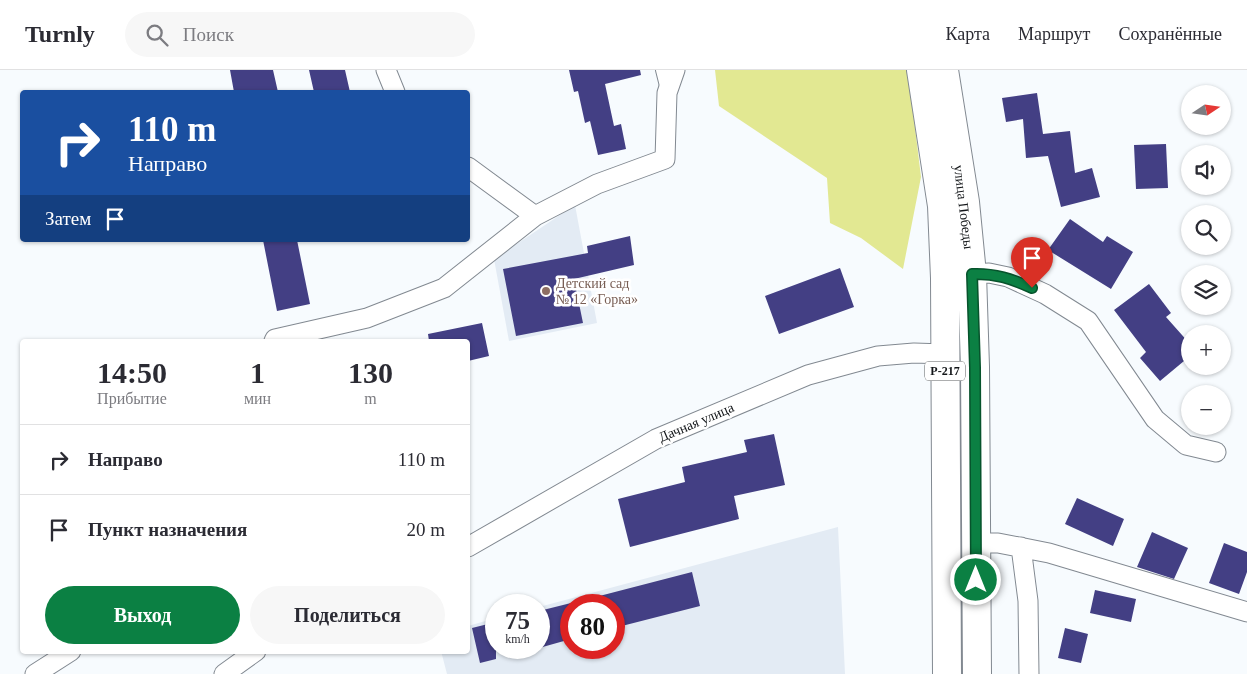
<!DOCTYPE html>
<html lang="ru">
<head>
<meta charset="utf-8">
<style>
  :root { --surface:#fff; --page:#f7f7f7; --text:#2b2b33; --muted:#7c7c81; --line:#e1e1e2; --accent:#0b8043 }
  body { margin:0; font-family:"Times New Roman",serif; background:var(--page); color:var(--text); height:100vh; display:flex; flex-direction:column; font-size:19px; white-space:nowrap }
  * { box-sizing:border-box; margin:0 }
  p { font-size:16px; color:var(--muted) }
  .icon { flex:none; width:28px; height:28px; fill:none; stroke:currentColor; stroke-width:2; stroke-linecap:round; stroke-linejoin:round }
  .map { position:relative; flex:1; overflow:hidden }
  .details { position:absolute; left:20px; top:269px; width:450px; height:315px; display:flex; flex-direction:column; background:var(--surface); border-radius:5px; box-shadow:0 1px 4px #0004 }
  .details>* { flex:none }
  .hud { position:absolute; left:20px; top:20px; width:450px; height:152px; border-radius:5px; box-shadow:0 1px 4px #0004; background:#1a4fa0; color:#fff; overflow:hidden }
  .needle { width:32px; rotate:77deg }
  .buttons { position:absolute; left:1181px; top:15px; display:grid; gap:10px }
  .buttons a { display:grid; place-items:center; width:50px; height:50px; border-radius:50%; background:var(--surface); box-shadow:0 1px 4px #0004; font-size:25px }
  .speed { position:absolute; left:485px; top:524px; display:flex; gap:10px; font-size:25px; font-weight:700; text-align:center }
  .speed>* { display:grid; place-content:center; width:65px; height:65px; border-radius:50%; background:var(--surface); box-shadow:0 1px 4px #0004; line-height:1 }
  .speed small { font-size:12px; font-weight:400 }
  .speed .limit { border:8px solid #d22; background:#fff; color:#111 }
  .pin { position:absolute; display:grid; place-items:center; width:42px; height:42px; color:#fff; margin:-51px -21px; border-radius:50% 50% 50% 0; rotate:-45deg; box-shadow:0 0 5px #0007 }
  .pin .icon { rotate:45deg }
  .me { position:absolute; width:55px; margin:-28px; rotate:0deg; stroke-linejoin:round; filter:drop-shadow(0 0 4px #0008) }
  .turn { display:flex; align-items:center; gap:18px; height:105px; padding:0 25px; font-size:22px }
  .turn .icon { width:65px; height:65px; stroke-width:2.5 }
  .turn b { display:block; font-size:35px; line-height:42px }
  .then { display:flex; align-items:center; height:48px; padding:0 25px; background:#0003; gap:10px; font-size:19px }
  .eta { display:flex; justify-content:space-evenly; align-items:center; height:85px; text-align:center }
  .eta b { font-size:30px; font-weight:800; line-height:35px }
  .cta { display:flex; gap:10px; margin-top:auto; padding:10px 25px }
  .cta a { flex:1; height:58px; border-radius:30px; background:var(--accent); color:#fff; font-size:20px; font-weight:800; line-height:58px; text-align:center }
  .cta a+a { background:var(--page); color:var(--text) }
  ul { padding:0; list-style:none }
  li { display:flex; align-items:center; gap:15px; height:70px; padding:0 25px; border-top:1px solid var(--line) }
  li div { flex:1 }
  li b { display:block; font-size:19px }
  li em { font-style:normal }
  header { display:flex; align-items:center; gap:30px; box-sizing:border-box; height:70px; padding:0 25px; background:var(--surface); border-bottom:1px solid var(--line) }
  header strong { font-size:24px }
  nav { display:flex; gap:28px; margin-inline-start:auto; font-size:18px }
  .search { width:350px; height:45px; background:var(--page); display:flex; align-items:center; gap:12px; box-sizing:border-box; padding:0 18px; border-radius:28px; color:var(--muted); font-size:19px }
  .map>svg:first-child { display:block }
  .built { fill:#e3ebf4; fill-rule:evenodd }
  .green { fill:#e2e892 }
  .building { fill:#433f84 }
  .lines { fill:none; stroke-linecap:round; stroke-linejoin:round }
  .lane-casing { stroke:#828991; stroke-width:12 }
  .street-casing { stroke:#828991; stroke-width:21 }
  .highway-casing { stroke:#828991; stroke-width:30 }
  .lane { stroke:#fff; stroke-width:10 }
  .street { stroke:#fff; stroke-width:19 }
  .highway { stroke:#fff; stroke-width:28 }
  .route-casing { stroke:#07532c; stroke-width:12 }
  .route { stroke:#0b8043; stroke-width:9 }
  .education-dot { fill:#8d6e63; stroke:#fff; stroke-width:2 }
  .labels { text-anchor:middle; stroke-width:5; stroke-linejoin:round; paint-order:stroke }
  .shield { fill:#fff; stroke:#5a5c5e; stroke-width:1 }
  .shield-label { font-size:12px; font-weight:bold; fill:#131619 }
  .street-label { font-size:14px; fill:#131619; stroke:#fff }
  .education-label { font-size:14px; fill:#785e54; stroke:#fff; text-anchor:start }
</style>
</head>
<body>
<header>
<strong>Turnly</strong>
<div class="search"><svg class="icon" aria-label="search" viewBox="0 0 24 24"><circle cx="10" cy="10" r="6"/><path d="M15 15l6 6"/></svg>Поиск</div>
<nav><a>Карта</a><a>Маршрут</a><a>Сохранённые</a></nav>
</header>
<div class="map">
<svg width="1247" height="604" viewBox="0 0 1247 604">
  <rect width="100%" height="100%" fill="#f7fbfe"/>
  <path class="built" d="M575,135l22,118 -88,18 -15,-82z
    M838,457l7,147h-398l-6,-23h27v-25l28,-8v30h43v-41zM571,535h43v43h-43z"/>
  <path class="green" d="M715,0h193l13,107 -18,92 -42,-31 -31,-15 -3,-45 -108,-72z"/>
  <path class="building" d="M230,0h43l5,22h-44z
    M309,0h36l5,22h-36z
    M569,0h71l1,5 -36,9 9,42 7,-2 5,25 -28,6 -8,-34 -5,2 -7,-32 -4,1z
    M1037,23l6,41 27,-3 5,42 17,-5 8,29 -39,10 -13,-51 -22,2 -3,-39 -17,3 -4,-24z
    M1166,74l2,44 -32,1 -2,-44z
    M1070,149l33,23 4,-6 26,16 -22,37 -63,-39z
    M630,166l4,29 -60,14 9,44 -67,13 -13,-67 85,-16 -1,-7z
    M263,170h34l13,64 -33,7z
    M840,198l14,39 -75,27 -14,-38z
    M1149,214l22,29 -5,4 24,27v12l-30,25 -20,-23 6,-6 -32,-42z
    M482,253l7,33 -21,5v-20h-39l-1,-7z
    M774,364l11,51 -51,11 5,23 -109,28 -12,-48 67,-17 -3,-15 65,-15 -3,-12z
    M1077,428l47,21 -11,27 -48,-22z
    M1152,462l36,16 -14,31 -37,-12z
    M1224,473l23,9v20l-8,22 -30,-11z
    M692,502l8,34 -86,22v-23h-29l-1,-5z
    M1095,520l41,9 -5,23 -41,-9z
    M571,533v36l-32,9v-37z
    M496,552v37l-16,4 -8,-35z
    M1065,558l23,6 -7,29 -23,-5z"/>
  <g class="lines">
    <defs>
      <path id="lane" d="M661,0l5,20"/>
      <path id="street" d="M386,0l9,22
        M468,97l67,49
        M972,204l17,-1 19,4 37,17 43,27 67,98 31,26 30,7
        M274,271l1,-2 92,-21 77,-30 91,-72 62,-32 68,-25 2,-66 8,-23
        M976,473h22l51,10 198,59
        M468,477l188,-108 152,-64 70,-19 36,-3 31,1
        M1021,477l7,54 1,73
        M35,604l36,-23
        M224,604l32,-23"/>
      <path id="highway" d="M921,0l21,136 3,72 2,396
        M944,0l21,132 7,72 3,93 2,307"/>
    </defs>
    <use href="#lane" class="lane-casing"/>
    <use href="#street" class="street-casing"/>
    <use href="#highway" class="highway-casing"/>
    <use href="#lane" class="lane"/>
    <use href="#street" class="street"/>
    <use href="#highway" class="highway"/>
  </g>
  <g class="lines">
    <defs>
      <path id="route" d="M976,510l-1,-212 -3,-94c23,-1 40,5 60,14"/>
    </defs>
    <use href="#route" class="route-casing"/>
    <use href="#route" class="route"/>
  </g>
  <circle class="education-dot" cx="546" cy="221" r="5"/>
  <g class="labels">
    <rect class="shield" x="925" y="291.5" width="40" height="19" rx="4"/>
    <g class="shield-label">
      <text x="945" y="305">Р-217</text>
    </g>
    <g class="street-label">
      <text transform="translate(964 137) rotate(83)" y="5">улица Победы</text>
      <text transform="translate(696 352) rotate(-23)" y="5">Дачная улица</text>
    </g>
    <g class="education-label">
      <text x="556" y="218">Детский сад<tspan x="556" dy="16">№ 12 «Горка»</tspan></text>
    </g>
  </g>
</svg>
<div class="buttons">
<a><svg class="needle" viewBox="-14 -14 28 28"><path d="M0-13l5 13h-10z" fill="#e53935"/><path d="M0 13l5-13h-10z" fill="#7c7c81"/></svg></a>
<a><svg class="icon" aria-label="sound" viewBox="0 0 24 24"><path d="M4 9h4l5-4v14l-5-4H4zM17 9q2 3 0 6"/></svg></a>
<a><svg class="icon" aria-label="search" viewBox="0 0 24 24"><circle cx="10" cy="10" r="6"/><path d="M15 15l6 6"/></svg></a>
<a><svg class="icon" aria-label="layers" viewBox="0 0 24 24"><path d="M12 4l9 5-9 5-9-5zM3 14l9 5 9-5"/></svg></a>
<a>+</a>
<a>−</a>
</div>
<div class="speed"><div>75<small>km/h</small></div><div class="limit">80</div></div>
<div class="pin" style="left:1032px;top:218px;background:#d93025"><svg class="icon" aria-label="arrive" viewBox="0 0 24 24"><path d="M6 21V4h12l-3 4 3 4H6"/></svg></div>
<svg class="me" style="left:976px;top:510px" viewBox="-20 -20 40 40"><circle r="17" fill="#0b8043" stroke="#fff" stroke-width="3"/><path d="M0-11L8 9 0 5-8 9z" fill="#fff"/></svg>
<div class="hud">
<div class="turn"><svg class="icon" aria-label="right" viewBox="0 0 24 24"><path d="M7 20v-9h11M14 6l5 5-5 5"/></svg><div><b>110 m</b>Направо</div></div>
<div class="then">Затем<svg class="icon" aria-label="arrive" viewBox="0 0 24 24"><path d="M6 21V4h12l-3 4 3 4H6"/></svg></div>
</div>
<section class="details">
<div class="eta">
<div><b>14:50</b><p>Прибытие</p></div>
<div><b>1</b><p>мин</p></div>
<div><b>130</b><p>m</p></div>
</div>
<ul>
<li><svg class="icon" aria-label="right" viewBox="0 0 24 24"><path d="M7 20v-9h11M14 6l5 5-5 5"/></svg><div><b>Направо</b></div><em>110 m</em></li>
<li><svg class="icon" aria-label="arrive" viewBox="0 0 24 24"><path d="M6 21V4h12l-3 4 3 4H6"/></svg><div><b>Пункт назначения</b></div><em>20 m</em></li>
</ul>
<div class="cta"><a>Выход</a><a>Поделиться</a></div>
</section>
</div>
</body>
</html>
